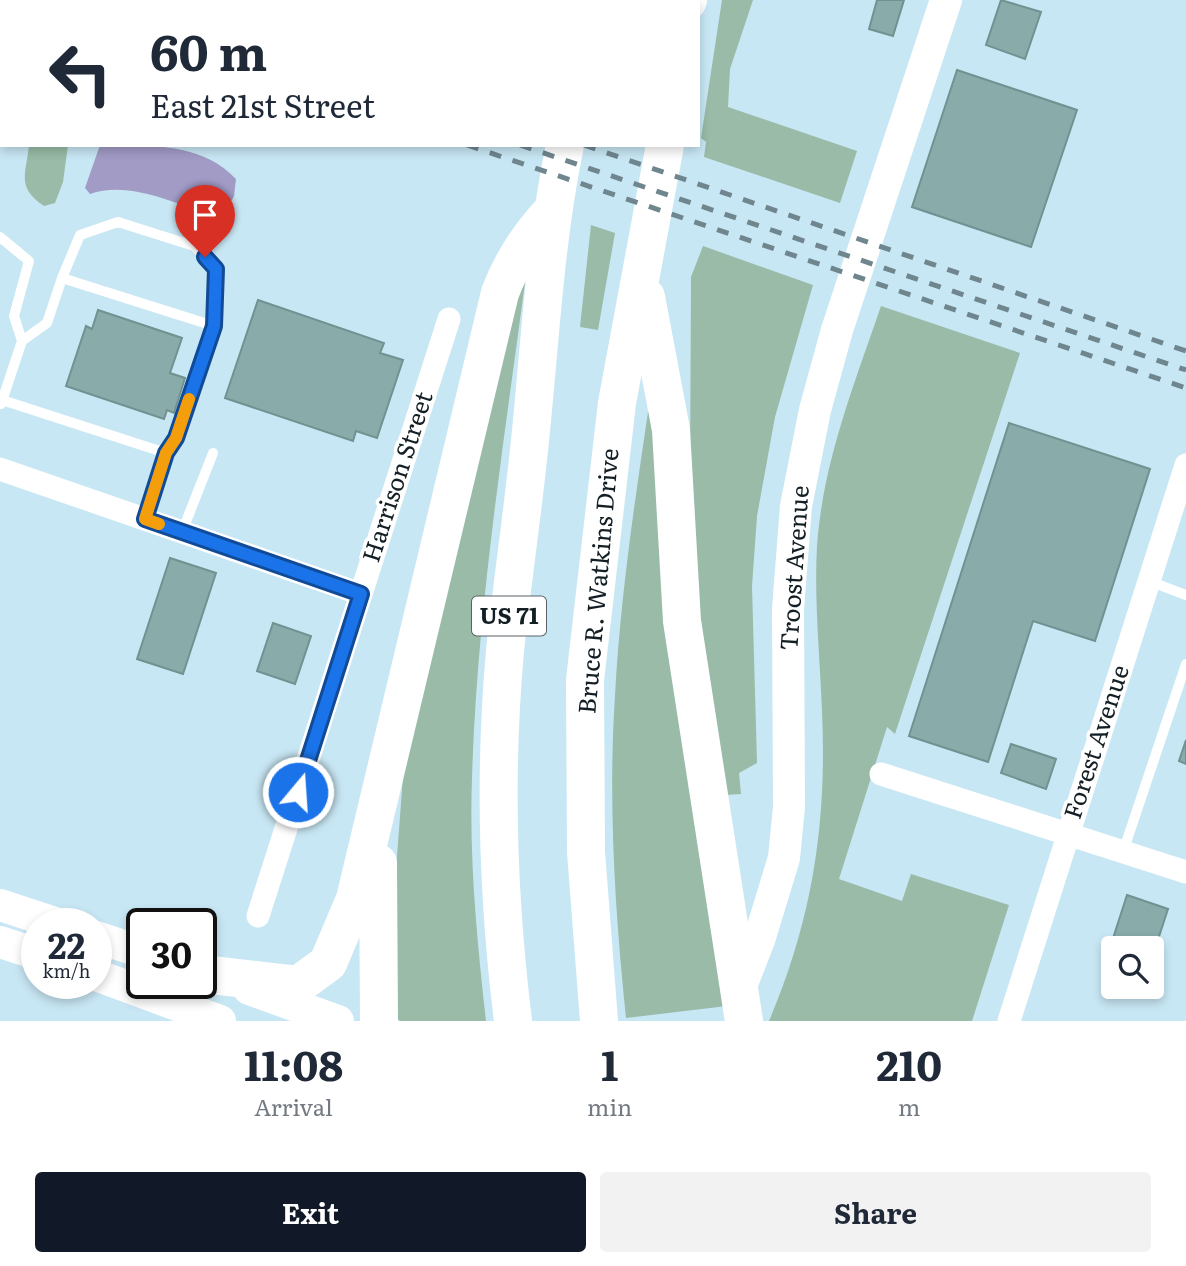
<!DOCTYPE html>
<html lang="en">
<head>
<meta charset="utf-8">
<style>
  :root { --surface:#fff; --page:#f2f2f3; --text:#1f2937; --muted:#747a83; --accent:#111827 }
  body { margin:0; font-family:Literata,serif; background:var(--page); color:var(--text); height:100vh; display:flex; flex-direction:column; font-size:26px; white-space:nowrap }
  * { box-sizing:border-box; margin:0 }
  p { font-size:23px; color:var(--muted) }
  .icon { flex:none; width:38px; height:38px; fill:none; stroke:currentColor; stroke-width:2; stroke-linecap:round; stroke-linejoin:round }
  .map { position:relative; height:1021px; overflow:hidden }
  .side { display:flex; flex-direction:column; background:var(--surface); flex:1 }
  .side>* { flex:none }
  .hud { position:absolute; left:0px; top:0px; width:700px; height:147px; box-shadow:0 4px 10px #0003; background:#fff; color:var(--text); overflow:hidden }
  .controls { position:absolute; left:1101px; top:936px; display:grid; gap:14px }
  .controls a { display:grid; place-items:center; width:63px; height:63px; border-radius:7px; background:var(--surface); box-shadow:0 4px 10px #0003; font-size:35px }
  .speed { position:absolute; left:21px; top:908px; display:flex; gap:14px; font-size:35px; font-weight:700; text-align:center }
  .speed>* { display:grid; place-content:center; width:91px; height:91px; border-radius:50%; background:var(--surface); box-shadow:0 4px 10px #0003; line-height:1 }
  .speed small { font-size:18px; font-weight:400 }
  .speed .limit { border:4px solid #111; border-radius:10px; background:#fff; color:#111 }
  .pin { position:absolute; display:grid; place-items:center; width:60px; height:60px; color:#fff; margin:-72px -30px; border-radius:50% 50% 50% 0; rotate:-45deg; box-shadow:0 0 7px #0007 }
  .pin .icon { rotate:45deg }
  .me { position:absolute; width:77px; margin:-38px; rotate:18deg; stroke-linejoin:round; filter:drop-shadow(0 0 5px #0008) }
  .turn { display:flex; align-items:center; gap:24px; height:147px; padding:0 35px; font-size:32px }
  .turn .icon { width:91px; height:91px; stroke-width:2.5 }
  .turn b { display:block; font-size:49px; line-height:60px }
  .eta { display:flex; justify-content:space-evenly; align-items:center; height:119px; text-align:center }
  .eta b { font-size:42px; font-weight:700; line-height:49px }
  .action { display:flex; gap:14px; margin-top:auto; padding:14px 35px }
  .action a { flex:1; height:80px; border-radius:7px; background:var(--accent); color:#fff; font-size:28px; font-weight:700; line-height:80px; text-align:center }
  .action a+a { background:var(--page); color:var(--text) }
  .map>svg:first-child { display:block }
  .green { fill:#99bba7 }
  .water { fill:#a19bc6 }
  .building { fill:#89aba9; stroke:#719291; stroke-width:2 }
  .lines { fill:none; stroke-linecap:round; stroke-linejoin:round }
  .lane { stroke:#fff; stroke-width:10 }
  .street { stroke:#fff; stroke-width:23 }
  .secondary { stroke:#fff; stroke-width:32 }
  .highway { stroke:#fff; stroke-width:38 }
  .rail { stroke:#70868f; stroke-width:5; stroke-dasharray:12 12; stroke-linecap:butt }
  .route-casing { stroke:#114b97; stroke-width:18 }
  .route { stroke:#1a73e8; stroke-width:12 }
  .slow { stroke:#f59e0b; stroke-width:12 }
  .labels { text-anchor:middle; stroke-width:7; stroke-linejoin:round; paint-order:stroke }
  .shield { fill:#fff; stroke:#5a6266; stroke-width:2 }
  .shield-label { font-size:23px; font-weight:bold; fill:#131f24 }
  .street-label { font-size:24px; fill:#131f24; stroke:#fff }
</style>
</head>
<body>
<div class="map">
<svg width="1186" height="1021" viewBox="0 0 1186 1021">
  <rect width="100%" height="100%" fill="#c8e7f4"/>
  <path class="green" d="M722,0h31l-23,69 -2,38 129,44 -17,52 -136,-46 2,-15 -5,-4z
    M29,145h39l-5,37 -8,21 -11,3c-28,-19 -18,-31 -15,-61z
    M591,225l24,8 -17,97 -18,-3z
    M703,246l110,39 -38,132 -18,99 -5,70 5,177 -18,10 2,21 -16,1 -24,-165 -11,-151 1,-202z
    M513,283h12c-22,165 -48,329 -53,495 -3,81 5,162 14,243h-86l-7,-6 1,-119 11,-146z
    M881,306l139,47 -125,381 -8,-7 -48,152 63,22 9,-27 98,31 -37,116h-203c44,-103 58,-199 53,-310 -2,-55 -8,-110 -5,-165 6,-84 37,-161 64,-240z
    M648,412h11l68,594 -101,12c-11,-107 -18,-215 -11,-322 5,-95 19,-190 33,-284z"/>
  <path class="water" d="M100,145c46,0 102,-3 136,34l-2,17 -8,15 -14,3c-38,-10 -83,-34 -122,-20l-5,-6z"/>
  <path class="building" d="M334,0h135l-1,2z
    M877,0h27l-11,36 -24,-7z
    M1001,0l40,12 -16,47 -39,-14z
    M957,70l120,40 -46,137 -119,-40z
    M258,300l126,43 -4,10 23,7 -26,78 -21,-7 -3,10 -128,-43z
    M98,310l84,28 -12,35 15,5 -11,35 -7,-3 -3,9 -98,-33 20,-60 6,3z
    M1009,423l141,46 -55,172 -62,-20 -45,141 -79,-26z
    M170,558l46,15 -33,101 -46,-15z
    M273,623l38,13 -16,48 -38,-13z
    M1186,740v24l-7,-3z
    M1011,744l45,15 -10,30 -45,-16z
    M1127,895l41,14 -16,49v-10h-39v8l-5,-2z"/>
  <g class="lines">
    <path class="lane" d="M0,237l29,24 -15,55 8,25 -21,63
      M62,278l18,-43 38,-13 76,24 22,23 -2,57
      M2,400l164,53 10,-15 38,-112 -152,-48 -15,45 -25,18
      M145,519l21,-66
      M182,532l31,-79
      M1149,581l37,14
      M1123,852l63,-188"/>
    <path class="street" d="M0,469l361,125
      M881,774l305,98
      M258,916l191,-597
      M1009,1021l177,-556"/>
    <path class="secondary" d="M0,905l58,19
      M96,937l46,15
      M0,942l37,12
      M96,975l124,46
      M249,989l89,32
      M738,994l21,-54 25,-82 5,-51 -1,-198 8,-103 19,-96 22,-80 109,-330"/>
    <path class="highway" d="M590,2v-2
      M687,2l1,-2
      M646,297l25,133 11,191 62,400
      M378,863l1,158
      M211,975l87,10 30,-22 27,-64 145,-606c12,-32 28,-56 51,-81
      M513,1021c-15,-121 -19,-248 -8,-370 7,-67 17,-134 24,-201 11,-102 15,-204 36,-305
      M599,1021l-13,-169 -1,-172 32,-277 48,-258"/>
    <path class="rail" d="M10,0l7,2
      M74,0l6,2
      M149,0l6,2
      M467,145l719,243
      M520,145l666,225
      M584,145l602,206"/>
  </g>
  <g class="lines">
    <defs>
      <path id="route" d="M205,257l11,12 -2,57 -38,112 -10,15 -21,66 216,75 -63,198"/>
    </defs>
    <use href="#route" class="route-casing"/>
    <use href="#route" class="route"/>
    <path class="slow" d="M159,524l-14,-5 21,-66 10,-15 13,-39"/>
  </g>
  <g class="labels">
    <rect class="shield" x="472" y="596.5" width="74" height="39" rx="5"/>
    <g class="shield-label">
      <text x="509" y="624">US 71</text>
    </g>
    <g class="street-label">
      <text transform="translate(398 477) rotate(-72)" y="8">Harrison Street</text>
      <text transform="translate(795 568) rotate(-86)" y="8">Troost Avenue</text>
      <text transform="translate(599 581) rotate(-85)" y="8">Bruce R. Watkins Drive</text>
      <text transform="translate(1097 742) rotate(-72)" y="8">Forest Avenue</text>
    </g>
  </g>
</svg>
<div class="controls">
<a><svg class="icon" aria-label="search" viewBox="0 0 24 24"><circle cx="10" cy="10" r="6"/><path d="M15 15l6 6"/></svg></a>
</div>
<div class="speed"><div>22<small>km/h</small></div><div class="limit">30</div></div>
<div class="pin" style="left:205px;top:257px;background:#d93025"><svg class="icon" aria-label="arrive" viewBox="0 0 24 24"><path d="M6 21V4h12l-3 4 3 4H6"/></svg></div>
<svg class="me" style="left:298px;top:792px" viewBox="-20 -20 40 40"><circle r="17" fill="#1a73e8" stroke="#fff" stroke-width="3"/><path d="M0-11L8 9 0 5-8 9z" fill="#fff"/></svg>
<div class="hud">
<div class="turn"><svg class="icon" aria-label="left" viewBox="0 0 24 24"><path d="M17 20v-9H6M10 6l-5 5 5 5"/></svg><div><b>60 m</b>East 21st Street</div></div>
</div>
</div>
<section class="side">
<div class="eta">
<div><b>11:08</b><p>Arrival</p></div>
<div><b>1</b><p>min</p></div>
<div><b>210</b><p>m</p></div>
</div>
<div class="action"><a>Exit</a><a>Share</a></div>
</section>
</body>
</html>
